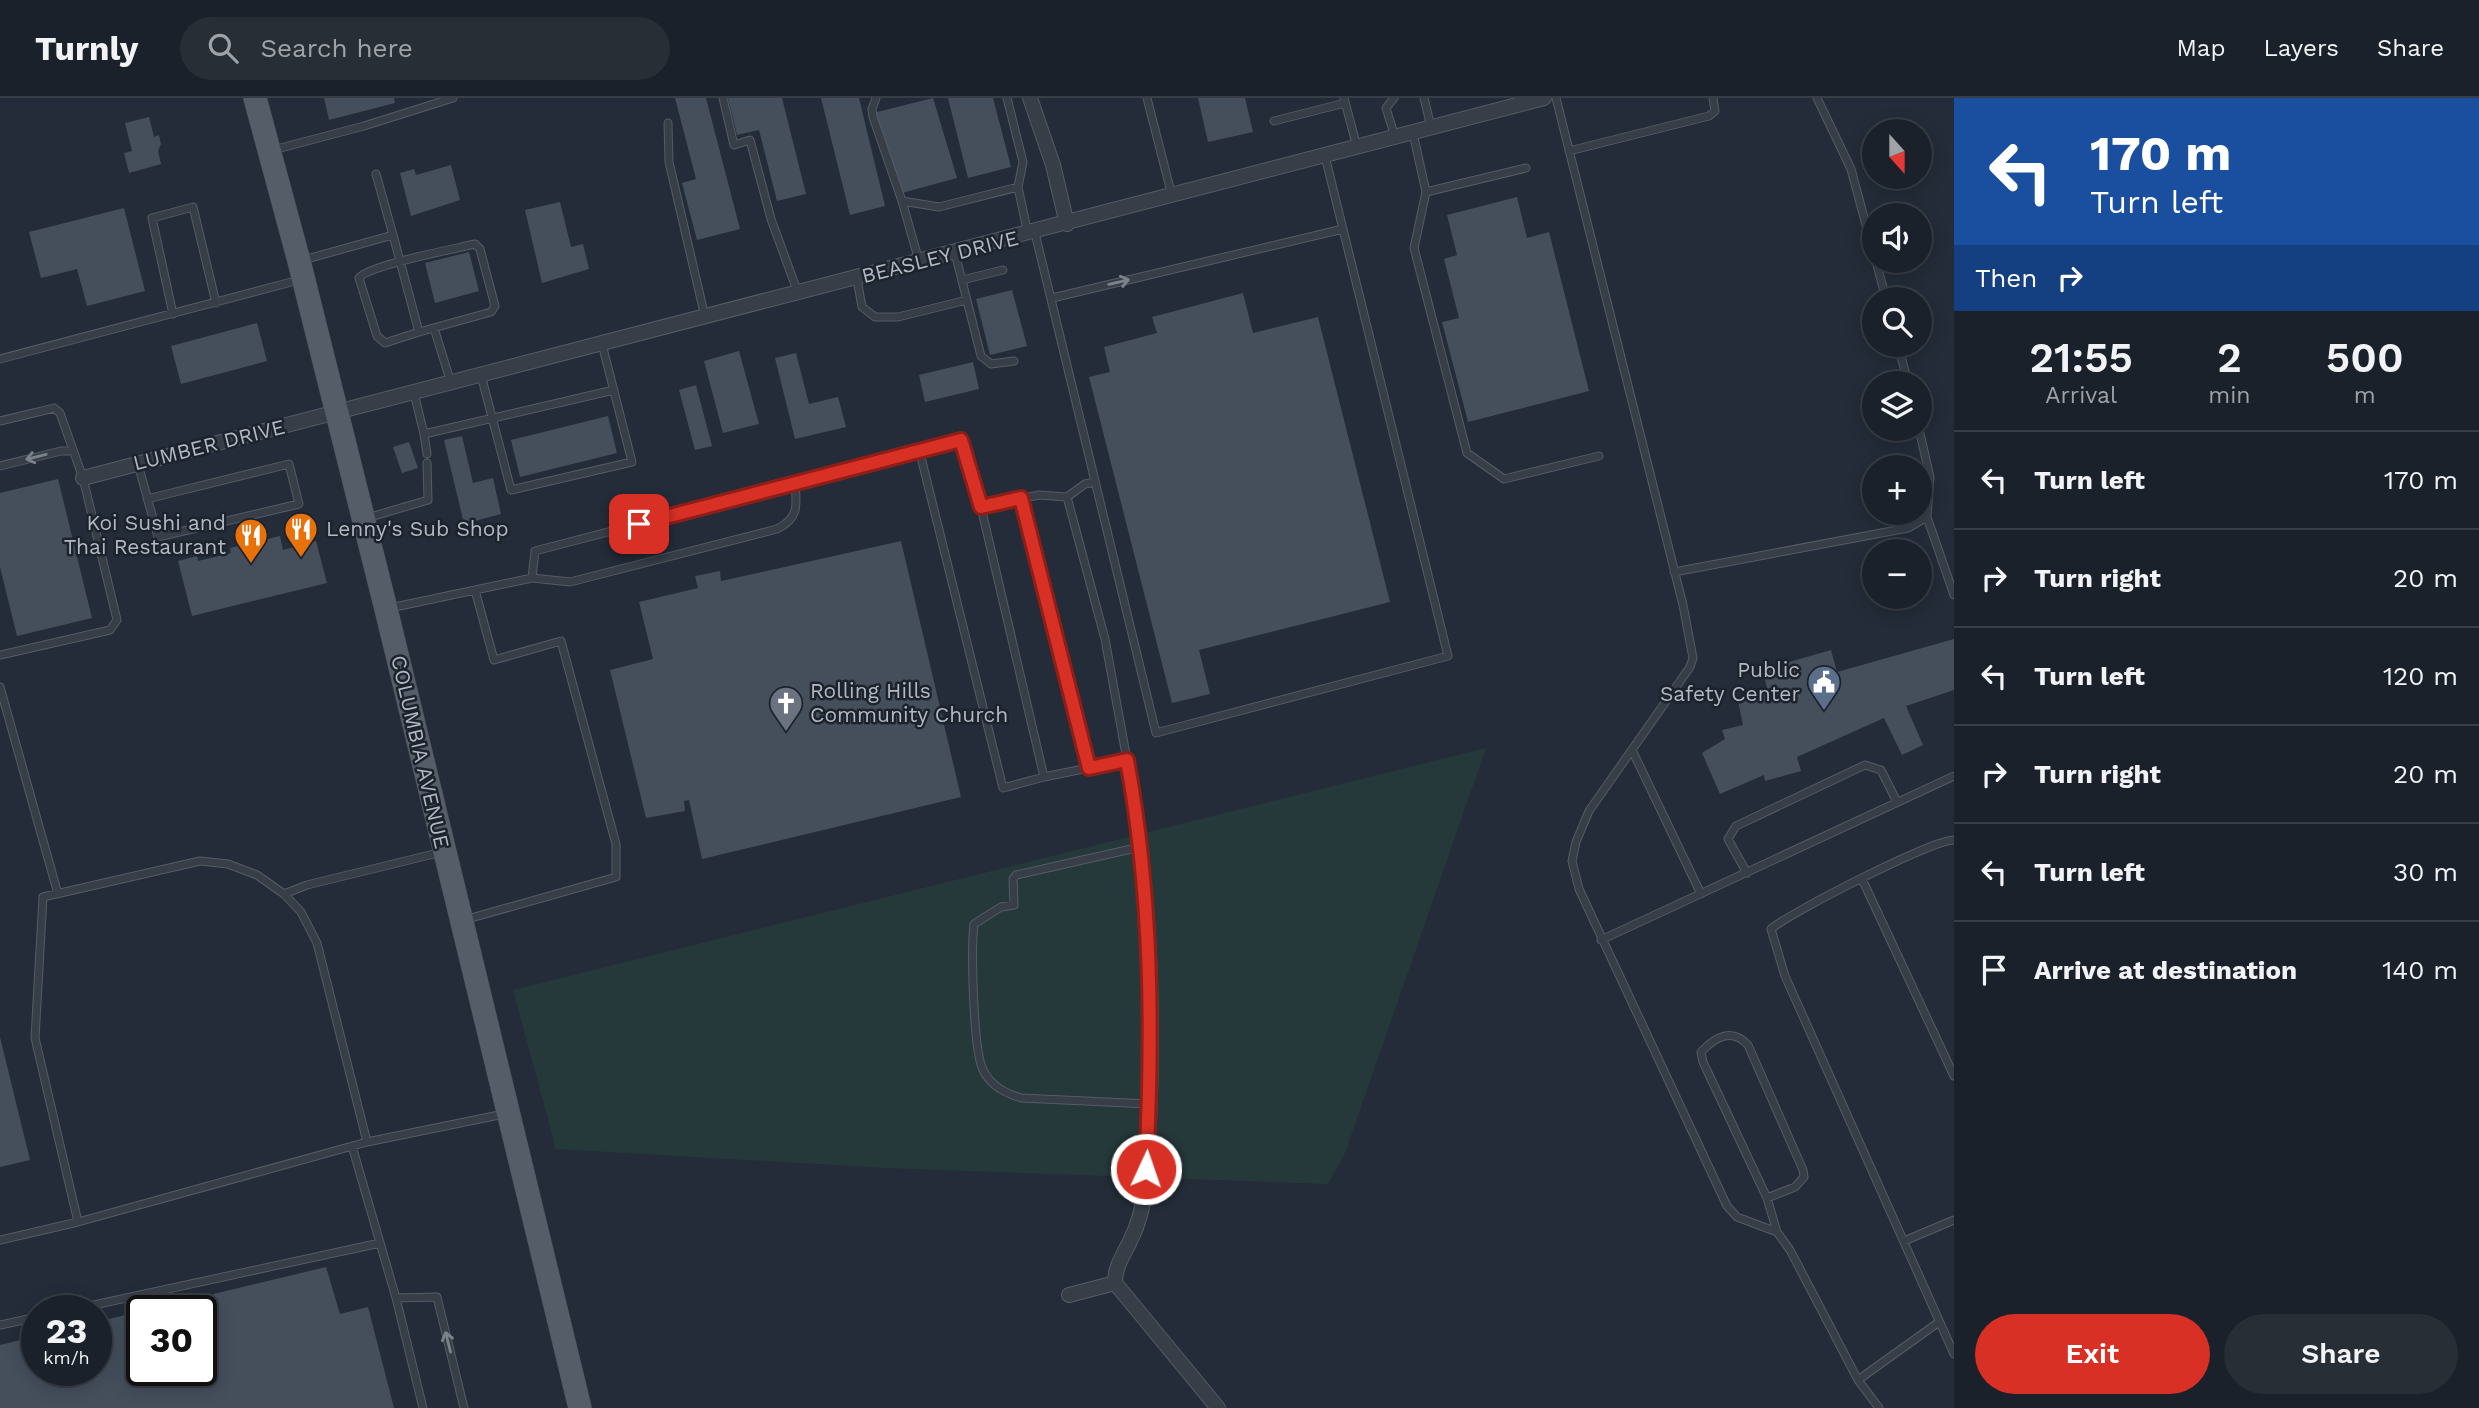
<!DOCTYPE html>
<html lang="en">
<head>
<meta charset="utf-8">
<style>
  :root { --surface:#1a212a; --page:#272e36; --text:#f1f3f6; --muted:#9fa3a8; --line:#383e47; --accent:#d93025 }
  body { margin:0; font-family:"Work Sans",sans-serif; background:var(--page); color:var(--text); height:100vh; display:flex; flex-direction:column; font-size:26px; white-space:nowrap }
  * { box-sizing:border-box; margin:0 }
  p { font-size:23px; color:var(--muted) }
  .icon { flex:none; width:38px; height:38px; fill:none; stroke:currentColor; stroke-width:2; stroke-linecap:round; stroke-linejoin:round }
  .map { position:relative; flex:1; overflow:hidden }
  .drawer { display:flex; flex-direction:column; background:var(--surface); width:525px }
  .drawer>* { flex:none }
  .top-card { background:#1a4fa0; color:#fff; overflow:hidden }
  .needle { width:46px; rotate:159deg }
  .buttons { position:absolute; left:1862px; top:21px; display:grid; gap:14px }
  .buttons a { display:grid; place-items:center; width:70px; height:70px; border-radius:50%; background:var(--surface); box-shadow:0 4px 18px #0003,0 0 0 2px var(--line); font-size:35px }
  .speed { position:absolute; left:21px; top:1197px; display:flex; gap:14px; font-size:35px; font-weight:700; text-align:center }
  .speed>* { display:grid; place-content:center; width:91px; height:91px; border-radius:50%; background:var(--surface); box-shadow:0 4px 18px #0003,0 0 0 2px var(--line); line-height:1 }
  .speed small { font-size:18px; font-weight:400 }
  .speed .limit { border:4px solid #111; border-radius:10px; background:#fff; color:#111 }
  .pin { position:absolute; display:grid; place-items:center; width:60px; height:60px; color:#fff; margin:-30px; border-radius:14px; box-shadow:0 4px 10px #0006 }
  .me { position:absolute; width:77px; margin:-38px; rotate:3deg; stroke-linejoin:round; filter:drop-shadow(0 0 5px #0008) }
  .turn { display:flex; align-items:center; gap:24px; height:147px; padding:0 21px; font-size:32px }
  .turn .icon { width:91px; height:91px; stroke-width:2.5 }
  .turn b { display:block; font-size:49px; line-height:60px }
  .then { display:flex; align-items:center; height:66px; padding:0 21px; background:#0003; gap:14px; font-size:26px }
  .eta { display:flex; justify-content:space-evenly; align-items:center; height:119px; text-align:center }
  .eta b { font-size:42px; font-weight:600; line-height:49px }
  .cta { display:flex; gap:14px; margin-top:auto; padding:14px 21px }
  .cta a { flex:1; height:80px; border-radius:42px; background:var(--accent); color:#fff; font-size:28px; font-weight:600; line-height:80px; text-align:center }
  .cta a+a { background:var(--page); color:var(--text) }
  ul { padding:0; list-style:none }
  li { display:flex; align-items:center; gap:21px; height:98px; padding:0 21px; border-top:2px solid var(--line) }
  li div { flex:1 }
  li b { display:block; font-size:26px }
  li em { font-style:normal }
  header { display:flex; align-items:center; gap:42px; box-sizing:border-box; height:98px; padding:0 35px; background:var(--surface); border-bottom:2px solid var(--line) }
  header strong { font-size:33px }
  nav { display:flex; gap:38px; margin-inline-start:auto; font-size:24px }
  .search { width:490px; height:63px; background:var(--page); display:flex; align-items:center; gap:18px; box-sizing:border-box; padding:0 24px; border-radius:38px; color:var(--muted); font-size:26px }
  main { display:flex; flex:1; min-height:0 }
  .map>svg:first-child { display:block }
  .green { fill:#26393a }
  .building { fill:#454f5c }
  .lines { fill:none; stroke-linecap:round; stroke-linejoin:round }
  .lane-casing { stroke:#555c66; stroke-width:9 }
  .street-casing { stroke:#555c66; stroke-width:16 }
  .primary-casing { stroke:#404751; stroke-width:24 }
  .lane { stroke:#373e48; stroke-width:7 }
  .street { stroke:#373e48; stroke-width:14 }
  .primary { stroke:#555d68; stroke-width:23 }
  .oneway { stroke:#7b828c }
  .route-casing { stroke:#8d1f18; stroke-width:18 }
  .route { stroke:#d93025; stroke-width:12 }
  .labels { text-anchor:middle; stroke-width:5; stroke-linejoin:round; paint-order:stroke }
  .street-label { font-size:21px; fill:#b2b9c4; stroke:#1c232d }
  .poi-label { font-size:21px; fill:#b2b9c4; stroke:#1c232d; text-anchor:end }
</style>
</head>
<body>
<header>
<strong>Turnly</strong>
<div class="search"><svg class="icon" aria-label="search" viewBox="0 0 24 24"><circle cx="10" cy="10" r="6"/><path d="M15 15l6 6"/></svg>Search here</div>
<nav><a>Map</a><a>Layers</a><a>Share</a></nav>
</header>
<main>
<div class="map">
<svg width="1954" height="1310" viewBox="0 0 1954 1310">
  <rect width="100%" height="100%" fill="#232c38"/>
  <path class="green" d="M1486,650l-141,405 -17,31 -442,-16 -330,-19 -43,-159z"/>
  <path class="building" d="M324,0h70l1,5 -66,17z
    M675,0h31l34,131 -43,11 -15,-57 14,-4z
    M728,0h54l24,96 -29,7 -18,-71 -22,5z
    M821,0h38l26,108 -35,9z
    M933,0l24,80 -55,15 -29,-80z
    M948,0h45l18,69 -43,11z
    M1198,0h47l8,34 -45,10z
    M149,19l5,20 5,-2 2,9 -3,7 3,13 -32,9 -5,-20 8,-2 -7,-28z
    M451,67l9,35 -49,16 -11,-43 14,-4 2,6z
    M1517,99l10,41 22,-6 40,159 -121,31 -26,-100 17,-4 -15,-59 13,-4 -10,-40z
    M560,104l11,45 12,-3 6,25 -47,14 -17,-73z
    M124,110l21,83 -58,15 -10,-37 -36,9 -12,-46z
    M469,154l10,39 -44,12 -10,-40z
    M1012,192l15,56 -37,9 -14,-56z
    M1243,195l10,40 65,-16 72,285 -191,48 11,44 -38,9 -83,-326 21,-5 -6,-25 53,-14 -5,-16z
    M257,225l10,38 -86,23 -10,-38z
    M739,253l20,73 -36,9 -19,-72z
    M796,255l13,51 29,-7 8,30 -51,12 -20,-81z
    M973,264l6,27 -54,13 -6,-27z
    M696,287l16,61 -17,4 -16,-60z
    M608,318l9,37 -97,24 -9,-37z
    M462,338l11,47 20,-5 8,36 -37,10 -20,-84z
    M409,344l9,26 -16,5 -9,-26z
    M58,381l34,139 -75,18 -17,-69v-74z
    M280,438l3,14 33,-9 11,42 -135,33 -14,-55 19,-5 1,5 33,-8 -1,-5z
    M901,443l60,256 -259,62 -13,-59 -5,1 1,10 -39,7 -36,-148 43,-11 -14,-57 59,-14 -3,-12 25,-5 1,10z
    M1954,541v51l-48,16 17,39 -21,10 -18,-37 -87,39 4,14 -36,10 -1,-6 -44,19 -18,-41 23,-14 -3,-9 21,-5 -5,-24 30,-10 -6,-21 69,-20 6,22z
    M0,939l30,123 -30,7z
    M326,1169l14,47 28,-7 26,101h-394v-63l37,-9v34h59v-48l46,-11v59h59v-59l-54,-1z"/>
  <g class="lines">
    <defs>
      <path id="lane" d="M723,0l11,47 16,-5 21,79 27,74
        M876,0l-4,11 1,8 29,84 37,6 79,-20 10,47
        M1007,0l16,64 -5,25
        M1147,0l25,98
        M1344,0l13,49
        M1394,0l-8,10 9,29
        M1424,0l7,29
        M1556,0l127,507 10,53 -3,9 -101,144 -13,31 -4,19 7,28 148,317 10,11 40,15 13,18 68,130 21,28
        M1817,0l34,71 23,86
        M1274,23l71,-18
        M668,25l1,39 36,155
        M1413,35l13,59 100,-24
        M273,52l91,-24 89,-28
        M1569,53l140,-35 6,-5 -2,-13
        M1426,94l-12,56 53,205 37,26 95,-23
        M902,103l17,60
        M1035,135l121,500 292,-77 -123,-500
        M393,137l26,97 72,-20 4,-6 -15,-57 -5,-5c-21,5 -106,21 -116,34l18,58 8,7 34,-11
        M955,155l26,103 10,8 23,-3
        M303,162l90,-25 -17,-61
        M1876,163l10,38
        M857,181l5,28 13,10h23l69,-17
        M962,182l41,-10
        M1052,200l291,-69
        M173,216l-21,-96 41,-11 23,96
        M434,230l17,55
        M1898,247l10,38
        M0,261l299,-79
        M481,277l30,115 121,-28 -30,-118
        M414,295l10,41 190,-44
        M0,323l54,-13 6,5 23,65 34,142 -7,10 -110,25
        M424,336l3,20
        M919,351l84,339 41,-11
        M138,366l20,73 141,-33 -10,-40 -142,35
        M0,368l61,-15h11
        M1067,399l18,-13 10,-2
        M1021,400l68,270
        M1927,419l27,78
        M367,420l61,-18 -1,-37
        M1674,474l234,-44 19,-11 3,-40 -11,-48
        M532,480l38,4 207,-53c22,-11 20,-23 18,-46
        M390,510l142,-30 3,-27 426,-111 18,58 2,9 63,270 83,-17 -22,-121 -38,-142 -28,-2 -58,12
        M0,589l58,207
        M1632,652l69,144
        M1954,742c-24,1 -163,72 -183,89l14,47 169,378
        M1140,749l-124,28 -3,4 1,26 -13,2 -27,17c-3,25 -1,125 9,146 8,16 22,23 38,28l128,6
        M1747,775l-19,-34 8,-13 129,-61 16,5 16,32
        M1862,781l92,197
        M284,796l23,-9 135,-33
        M464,822l152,-43v-33l-55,-203 -67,19 -19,-70
        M1601,842l353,-164
        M367,1044l-50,-199 -16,-31 -17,-18 -27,-19 -29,-11 -28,-3 -157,36 -8,141 43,184 289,-80 137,-28
        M352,1048l44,152 27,110
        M1767,1100l28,-11 9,-10 -1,-7 -55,-125c-16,-17 -32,-9 -47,7l2,10 64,136 10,34
        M0,1142l78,-18
        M1904,1143l50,-21
        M396,1200l41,-1 27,111
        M66,1213l314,-68
        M0,1227l37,-8
        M1858,1282l81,-58"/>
      <path id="street" d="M1030,0l23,67 14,59
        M83,380l1461,-380
        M1127,662c26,140 29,286 18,429 -2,18 -6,34 -14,50 -7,16 -16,26 -16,44l103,125
        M1069,1197l46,-12"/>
      <path id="primary" d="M255,0l44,163 87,348 194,799"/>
    </defs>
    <use href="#lane" class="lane-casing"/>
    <use href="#street" class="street-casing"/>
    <use href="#primary" class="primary-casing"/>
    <use href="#lane" class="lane"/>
    <use href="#street" class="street"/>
    <use href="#primary" class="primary"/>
  </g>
  <defs><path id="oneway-shaft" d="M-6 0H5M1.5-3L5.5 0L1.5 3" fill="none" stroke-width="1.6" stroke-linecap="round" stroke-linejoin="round" transform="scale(1.75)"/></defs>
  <g class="oneway">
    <use href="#oneway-shaft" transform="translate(1119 184) rotate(-13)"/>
    <use href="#oneway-shaft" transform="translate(36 359) rotate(166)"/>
    <use href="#oneway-shaft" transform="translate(448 1244) rotate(-104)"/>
  </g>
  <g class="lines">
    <defs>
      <path id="route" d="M639,426l322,-84 20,67 40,-9 68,270 38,-8c25,135 26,272 19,409"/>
    </defs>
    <use href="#route" class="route-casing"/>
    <use href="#route" class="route"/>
  </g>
  <defs>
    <symbol id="restaurant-pin" viewBox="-11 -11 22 30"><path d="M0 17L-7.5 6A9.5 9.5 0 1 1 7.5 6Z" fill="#e8710a" stroke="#1c232d"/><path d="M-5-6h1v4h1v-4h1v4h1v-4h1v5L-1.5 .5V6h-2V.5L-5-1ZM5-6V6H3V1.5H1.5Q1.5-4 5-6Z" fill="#fff"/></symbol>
    <symbol id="civic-pin" viewBox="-11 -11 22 30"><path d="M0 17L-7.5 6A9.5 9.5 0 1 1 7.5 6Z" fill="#5c6f8a" stroke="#1c232d"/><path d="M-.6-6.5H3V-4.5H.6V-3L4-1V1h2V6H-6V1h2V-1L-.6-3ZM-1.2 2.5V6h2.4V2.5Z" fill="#fff"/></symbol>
    <symbol id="church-pin" viewBox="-11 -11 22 30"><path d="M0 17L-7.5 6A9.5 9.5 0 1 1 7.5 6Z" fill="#6b7280" stroke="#1c232d"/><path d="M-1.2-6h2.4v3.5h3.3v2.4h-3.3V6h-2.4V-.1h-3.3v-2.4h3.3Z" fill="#fff"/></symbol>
  </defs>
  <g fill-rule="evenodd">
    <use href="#restaurant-pin" x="282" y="412" width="38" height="52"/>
    <use href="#restaurant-pin" x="232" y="418" width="38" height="52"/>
    <use href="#civic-pin" x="1805" y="565" width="38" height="52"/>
    <use href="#church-pin" x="767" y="586" width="38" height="52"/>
  </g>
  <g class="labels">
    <g class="street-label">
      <text transform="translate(940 159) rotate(-14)" y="7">BEASLEY DRIVE</text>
      <text transform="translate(209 347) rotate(-14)" y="7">LUMBER DRIVE</text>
      <text transform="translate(420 654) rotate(77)" y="7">COLUMBIA AVENUE</text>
    </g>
    <g class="poi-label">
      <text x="226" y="432">Koi Sushi and<tspan x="226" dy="24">Thai Restaurant</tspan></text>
      <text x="326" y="438" text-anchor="start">Lenny's Sub Shop</text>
      <text x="1800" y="579">Public<tspan x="1800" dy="24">Safety Center</tspan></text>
      <text x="810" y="600" text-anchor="start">Rolling Hills<tspan x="810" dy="24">Community Church</tspan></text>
    </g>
  </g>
</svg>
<div class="buttons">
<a><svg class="needle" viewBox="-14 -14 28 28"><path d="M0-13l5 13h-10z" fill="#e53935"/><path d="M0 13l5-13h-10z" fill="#9fa3a8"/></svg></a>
<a><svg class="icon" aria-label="sound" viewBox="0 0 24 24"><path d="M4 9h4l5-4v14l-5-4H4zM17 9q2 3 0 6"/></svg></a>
<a><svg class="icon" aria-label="search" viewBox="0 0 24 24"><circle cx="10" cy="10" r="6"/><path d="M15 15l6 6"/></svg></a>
<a><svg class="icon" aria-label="layers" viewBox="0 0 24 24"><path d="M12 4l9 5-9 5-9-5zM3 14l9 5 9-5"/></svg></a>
<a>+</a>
<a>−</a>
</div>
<div class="speed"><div>23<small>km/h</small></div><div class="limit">30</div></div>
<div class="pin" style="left:639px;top:426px;background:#d93025"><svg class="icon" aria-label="arrive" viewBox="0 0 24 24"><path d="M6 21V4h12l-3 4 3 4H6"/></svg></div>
<svg class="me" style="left:1146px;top:1071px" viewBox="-20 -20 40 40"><circle r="17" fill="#d93025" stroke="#fff" stroke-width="3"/><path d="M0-11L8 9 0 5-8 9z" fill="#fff"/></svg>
</div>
<section class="drawer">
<div class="top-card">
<div class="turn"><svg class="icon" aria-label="left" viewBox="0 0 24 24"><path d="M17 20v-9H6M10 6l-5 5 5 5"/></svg><div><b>170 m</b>Turn left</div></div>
<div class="then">Then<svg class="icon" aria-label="right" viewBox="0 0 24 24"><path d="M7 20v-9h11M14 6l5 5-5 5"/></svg></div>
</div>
<div class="eta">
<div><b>21:55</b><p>Arrival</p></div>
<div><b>2</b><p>min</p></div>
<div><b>500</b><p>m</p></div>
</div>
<ul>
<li><svg class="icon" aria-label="left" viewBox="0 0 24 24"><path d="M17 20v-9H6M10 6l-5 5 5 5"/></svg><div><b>Turn left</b></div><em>170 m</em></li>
<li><svg class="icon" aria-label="right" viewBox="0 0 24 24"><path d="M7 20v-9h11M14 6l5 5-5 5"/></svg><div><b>Turn right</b></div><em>20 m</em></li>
<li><svg class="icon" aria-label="left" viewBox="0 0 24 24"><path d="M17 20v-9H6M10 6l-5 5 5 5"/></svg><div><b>Turn left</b></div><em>120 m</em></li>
<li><svg class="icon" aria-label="right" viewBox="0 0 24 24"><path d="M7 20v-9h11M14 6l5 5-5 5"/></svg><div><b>Turn right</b></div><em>20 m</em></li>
<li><svg class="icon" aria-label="left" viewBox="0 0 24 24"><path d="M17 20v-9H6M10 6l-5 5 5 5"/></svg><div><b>Turn left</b></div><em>30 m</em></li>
<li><svg class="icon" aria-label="arrive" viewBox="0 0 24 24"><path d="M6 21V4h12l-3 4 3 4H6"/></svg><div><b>Arrive at destination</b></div><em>140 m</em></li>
</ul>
<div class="cta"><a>Exit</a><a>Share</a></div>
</section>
</main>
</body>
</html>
